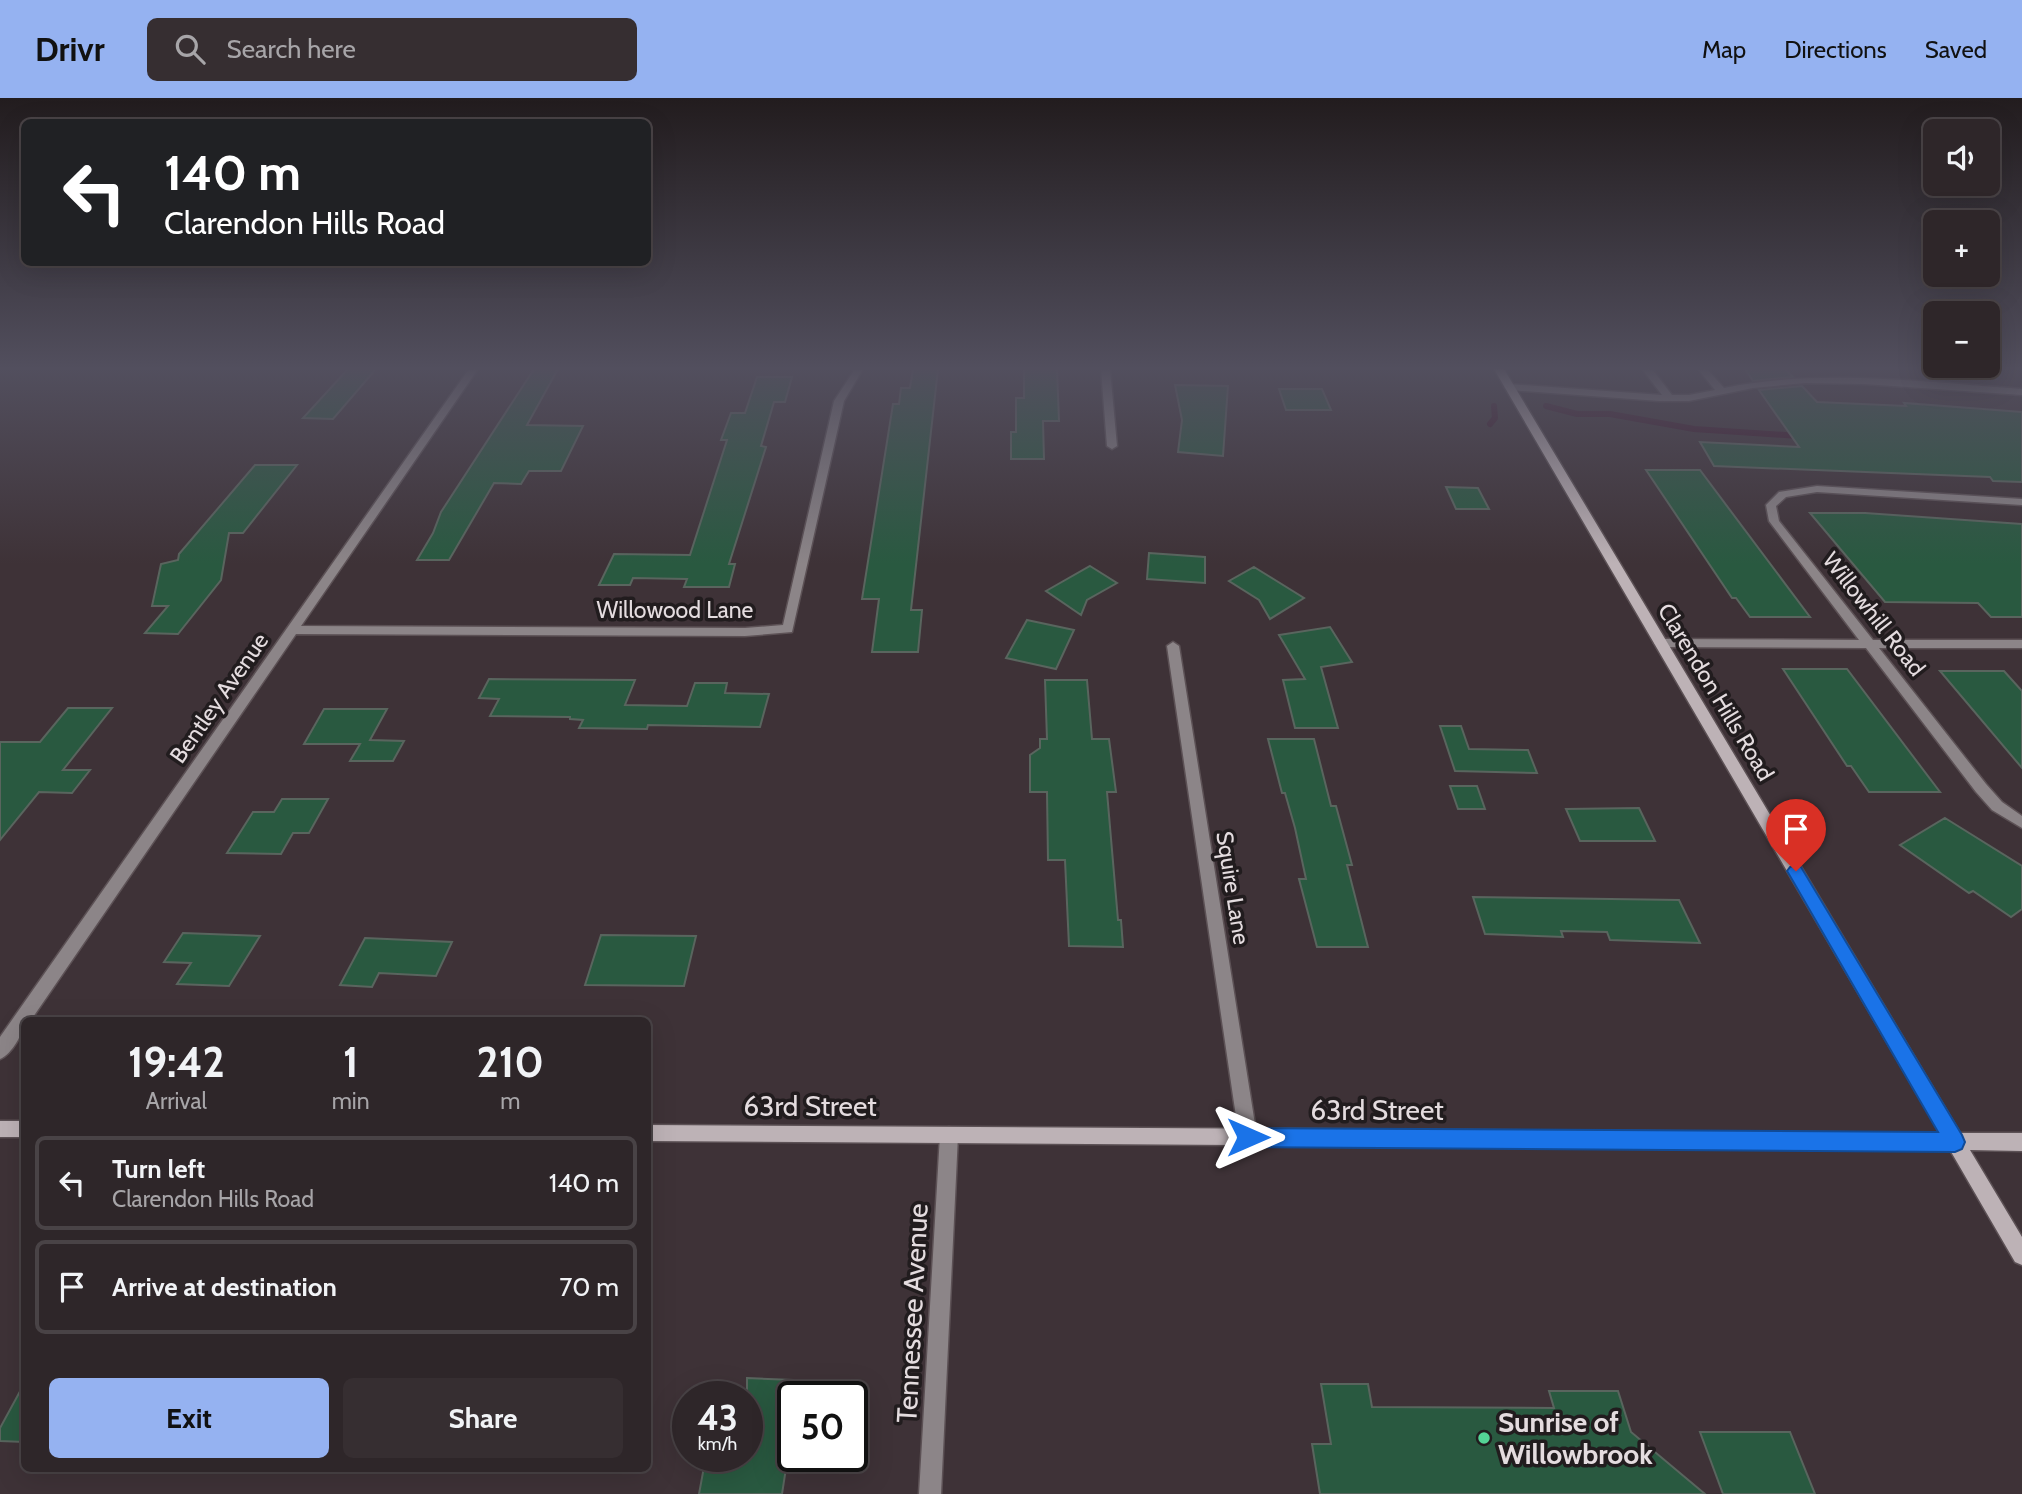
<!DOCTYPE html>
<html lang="en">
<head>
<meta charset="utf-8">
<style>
  :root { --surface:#2e2629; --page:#362e31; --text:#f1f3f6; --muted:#a7a5a8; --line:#494346; --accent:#95b2f1 }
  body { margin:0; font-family:Cabin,sans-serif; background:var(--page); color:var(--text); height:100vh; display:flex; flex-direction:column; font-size:26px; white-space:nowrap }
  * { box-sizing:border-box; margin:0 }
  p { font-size:23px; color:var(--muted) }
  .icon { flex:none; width:38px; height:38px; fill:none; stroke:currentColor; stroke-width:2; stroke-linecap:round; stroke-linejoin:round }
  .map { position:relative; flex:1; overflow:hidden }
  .drawer { position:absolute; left:21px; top:919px; width:630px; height:455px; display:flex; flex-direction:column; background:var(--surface); border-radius:10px; box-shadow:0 7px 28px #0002,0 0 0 2px var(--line) }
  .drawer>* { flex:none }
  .guide { position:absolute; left:21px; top:21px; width:630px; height:147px; border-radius:10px; box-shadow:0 7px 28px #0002,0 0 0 2px var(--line); background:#202124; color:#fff; overflow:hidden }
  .buttons { position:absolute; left:1923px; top:21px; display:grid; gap:14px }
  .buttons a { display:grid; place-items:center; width:77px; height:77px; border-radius:10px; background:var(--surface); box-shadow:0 7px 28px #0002,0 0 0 2px var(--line); font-size:35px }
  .speed { position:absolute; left:672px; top:1283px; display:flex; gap:14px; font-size:35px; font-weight:700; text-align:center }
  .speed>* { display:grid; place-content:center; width:91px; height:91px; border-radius:50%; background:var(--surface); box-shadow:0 7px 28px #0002,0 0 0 2px var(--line); line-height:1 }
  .speed small { font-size:18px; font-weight:400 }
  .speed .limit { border:4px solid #111; border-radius:10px; background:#fff; color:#111 }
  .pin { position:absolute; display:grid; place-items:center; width:60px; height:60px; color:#fff; margin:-72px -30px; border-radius:50% 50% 50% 0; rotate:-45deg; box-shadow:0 0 7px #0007 }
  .pin .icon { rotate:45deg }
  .me { position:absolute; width:77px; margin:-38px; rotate:90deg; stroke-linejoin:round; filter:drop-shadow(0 0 5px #0008) }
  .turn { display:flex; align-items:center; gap:24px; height:147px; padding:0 28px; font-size:32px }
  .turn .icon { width:91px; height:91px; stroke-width:2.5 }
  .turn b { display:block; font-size:49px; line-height:60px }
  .eta { display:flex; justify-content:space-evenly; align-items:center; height:119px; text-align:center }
  .eta b { font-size:42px; font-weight:700; line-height:49px }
  .action { display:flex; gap:14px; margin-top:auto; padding:14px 28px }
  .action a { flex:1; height:80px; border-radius:10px; background:var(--accent); color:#111; font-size:28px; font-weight:700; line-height:80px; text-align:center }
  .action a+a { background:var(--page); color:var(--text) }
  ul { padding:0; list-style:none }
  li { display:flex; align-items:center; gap:21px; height:94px; margin:0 14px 10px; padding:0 14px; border:4px solid var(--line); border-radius:10px }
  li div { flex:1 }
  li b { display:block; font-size:26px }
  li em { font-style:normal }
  header { display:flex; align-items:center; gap:42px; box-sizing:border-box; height:98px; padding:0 35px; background:var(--accent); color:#111 }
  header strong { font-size:33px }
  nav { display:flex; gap:38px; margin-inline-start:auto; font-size:24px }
  .search { width:490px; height:63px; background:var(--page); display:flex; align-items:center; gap:18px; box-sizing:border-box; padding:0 24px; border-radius:10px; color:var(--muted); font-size:26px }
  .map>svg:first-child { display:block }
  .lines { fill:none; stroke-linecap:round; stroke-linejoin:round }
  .stream { stroke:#3b1428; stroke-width:6 }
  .building { fill:#295940; stroke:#59655e; stroke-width:2 }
  .street-casing { stroke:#5c5155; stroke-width:3 }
  .secondary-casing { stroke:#5c5155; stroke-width:3 }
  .street { fill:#8c8588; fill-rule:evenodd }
  .secondary { fill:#bdb2b6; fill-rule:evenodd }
  .route { fill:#1a73e8; stroke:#114b97; stroke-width:2 }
  .poi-dot { fill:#54d396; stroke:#211c1e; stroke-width:2.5 }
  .labels { text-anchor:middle; stroke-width:7; stroke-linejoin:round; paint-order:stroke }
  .street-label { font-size:23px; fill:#e4dcdf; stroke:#211c1e }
  .near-street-label { font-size:28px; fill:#e4dcdf; stroke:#211c1e }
  .near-poi-label { font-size:28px; font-weight:bold; fill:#e4dcdf; stroke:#211c1e; text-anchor:start }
</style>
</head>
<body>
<header>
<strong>Drivr</strong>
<div class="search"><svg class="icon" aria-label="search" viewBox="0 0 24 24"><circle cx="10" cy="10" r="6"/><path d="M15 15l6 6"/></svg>Search here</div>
<nav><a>Map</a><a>Directions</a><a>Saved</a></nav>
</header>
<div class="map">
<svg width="2022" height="1396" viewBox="0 0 2022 1396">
  <rect width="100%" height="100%" fill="#3e3237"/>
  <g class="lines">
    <path class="stream" d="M1546,308l31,8h33l84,15 105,7
      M1490,326l5,-6 -1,-12"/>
  </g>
  <path class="building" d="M348,271h28l-43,50 -30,-1z
    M534,271h24l-31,56 56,1 -22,45h-32l-8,13 -27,-1 -45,77h-32l16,-27 8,-21z
    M913,271h25l-27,241h11l-4,42h-46l7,-53h-17l31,-195h6l2,-16h9z
    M1024,271h33l2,52h-16l1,38h-33v-27h5v-34h8z
    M1745,271h40l8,8 -40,4z
    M757,279h35l-7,25h-11l-13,44 5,1 -37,117h6l-6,23h-45l3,-8 -54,-1 -3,7h-31l15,-31 76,1 37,-115h-6l10,-27h14z
    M1175,287l53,1 -5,70 -45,-4 4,-32z
    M1802,288l15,16 89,4 -2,-3 118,9v70l-29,-1 -3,-4 -276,-11 -14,-24 99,5 -40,-57z
    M1279,291h43l9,21h-45z
    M255,367h42l-54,68h-14l-8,47 -43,54 -33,-1 23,-27h-16l9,-42 17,-4 1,-6z
    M1646,372h54l110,147h-60l-14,-19h-4z
    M1446,389l32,1 11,21h-33z
    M1810,415h55l157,11v93h-31l-13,-14 -93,-1z
    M1149,455l56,4v26l-58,-4z
    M1090,468l27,17 -30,17 -6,15 -35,-24z
    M1254,469l50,31 -34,21 -11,-19 -30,-19z
    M1027,522l47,10 -18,39 -50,-11z
    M1330,529l22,35 -31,5 17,61h-43l-12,-48 22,-1 -26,-44z
    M1783,571h64l93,123h-71l-18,-26h-4z
    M1940,573h64l18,20v77z
    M489,581l146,1 -10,25 62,1 8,-23h32l-2,10 44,1 -9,33 -112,-2 -1,4 -68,-1 4,-8 -13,-1v-2l-80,-1 9,-17 -20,-1z
    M1045,582h42l5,59h17l7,53h-9l11,128h3l2,27 -54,-1 -4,-86h-17l-1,-68h-17v-37l10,-7v-9h7z
    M68,610h44l-49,62h27l-18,23 -33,-1 -39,48v-98h40z
    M324,611h63l-17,31 34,1 -11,20h-43l10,-17h-56z
    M1440,628h21l8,23 59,1 9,23 -82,-2z
    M1268,641h46l17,67h5l16,59h-5l21,82h-51l-18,-68h7l-11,-51 -10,-35h-3z
    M1450,688h27l8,23h-27z
    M282,701h46l-19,34h-16l-12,21 -54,-1 26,-41h21z
    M1639,710l16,33h-75l-14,-32z
    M1945,720l77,48v43l-11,8 -38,-26 -4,2 -69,-48z
    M1473,799l206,3 21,43 -90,-3 -3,-8 -46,-1 2,6 -78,-3z
    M183,835l77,3 -31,50 -52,-2 14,-21 -27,-1z
    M601,837l95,1 -12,50 -99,-1z
    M365,840l87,4 -16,34 -57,-3 -7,14 -32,-2z
    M747,1280l46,2v43l-11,71h-83l7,-38h41z
    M24,1286v58l-24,-1v-13z
    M1321,1286h47l4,23 182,1 -5,-17h69l13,41 74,62h-385l-8,-50h19z
    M1700,1334h90l25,62h-92z"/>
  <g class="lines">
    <defs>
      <path id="street" d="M469,271h9l-177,257 444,2 38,-3 51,-224 21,-32h8l-19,32 -52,231 -47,4 -449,-2 -265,386h-7c0,13 -12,34 -24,39v-22z
        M1101,271h9l7,77 -5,3 -5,-3z
        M1642,271h10l20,26h17l26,-5 -17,-21h9l17,19c98,-20 199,-6 298,1v6l-158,-11 -59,-1 -52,5 -64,13h-30l-150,-11 -5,-3 5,-3 153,11z
        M1817,388l205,13v6l-205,-13 -31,5 -10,9 3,15 94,119h149v8h-143l107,136 16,18 20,14v12l-30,-18 -16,-18 -110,-144 -206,-1 -6,-4 6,-4 199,1 -90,-119 -3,-16 13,-13z
        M1173,544l6,4 78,491 -3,6 -6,2 -6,-2 -3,-6 -72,-491z
        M949,1029l6,2 3,6 -17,359h-22l21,-359 3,-6z"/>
      <path id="secondary" d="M1494,271h10l456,764h62v18l-52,-1 52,87v28l-7,-3 -65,-112 -1302,-9v-16l1292,8z
        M0,1023h24v16h-24z"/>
    </defs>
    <use href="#street" class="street-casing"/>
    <use href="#secondary" class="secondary-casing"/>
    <use href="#street" class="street"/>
    <use href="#secondary" class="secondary"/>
  </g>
  <linearGradient id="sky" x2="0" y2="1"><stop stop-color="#221c1e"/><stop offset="0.58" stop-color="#524f5e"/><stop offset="1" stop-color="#524f5e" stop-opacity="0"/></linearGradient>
  <rect width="2022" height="466" fill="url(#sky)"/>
  <path class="route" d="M1796,767l5,2 161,268 3,7 -3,7 -7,3 -707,-5 -8,-3 -3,-7 3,-7 8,-2 690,4 -148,-256 -3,-5 3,-4z"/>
  <circle class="poi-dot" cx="1484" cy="1340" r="7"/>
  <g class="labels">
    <g class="street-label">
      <text x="675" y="520">Willowood Lane</text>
      <text transform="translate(1874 516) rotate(52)" y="8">Willowhill Road</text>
      <text transform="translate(1716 594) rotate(59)" y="8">Clarendon Hills Road</text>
      <text transform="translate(219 600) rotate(-55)" y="8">Bentley Avenue</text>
      <text transform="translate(1233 790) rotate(81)" y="8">Squire Lane</text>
    </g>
    <g class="near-street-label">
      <text x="810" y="1018">63rd Street</text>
      <text x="1377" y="1022">63rd Street</text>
      <text transform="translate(912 1215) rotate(-87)" y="10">Tennessee Avenue</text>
    </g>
    <g class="near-poi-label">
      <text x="1498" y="1334">Sunrise of<tspan x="1498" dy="32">Willowbrook</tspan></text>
    </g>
  </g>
</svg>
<div class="buttons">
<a><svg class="icon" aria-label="sound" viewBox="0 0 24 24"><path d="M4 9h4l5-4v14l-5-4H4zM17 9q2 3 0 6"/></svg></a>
<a>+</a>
<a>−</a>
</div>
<div class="speed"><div>43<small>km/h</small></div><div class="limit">50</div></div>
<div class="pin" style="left:1796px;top:773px;background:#d93025"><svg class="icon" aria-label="arrive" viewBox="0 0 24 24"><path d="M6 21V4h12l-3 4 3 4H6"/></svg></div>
<svg class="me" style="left:1248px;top:1039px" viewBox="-20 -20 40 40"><path d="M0-17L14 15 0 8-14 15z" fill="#1a73e8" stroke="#fff" stroke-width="4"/></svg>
<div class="guide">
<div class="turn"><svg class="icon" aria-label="left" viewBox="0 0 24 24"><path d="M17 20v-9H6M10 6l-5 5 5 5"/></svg><div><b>140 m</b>Clarendon Hills Road</div></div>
</div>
<section class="drawer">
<div class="eta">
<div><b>19:42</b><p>Arrival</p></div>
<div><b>1</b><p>min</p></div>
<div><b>210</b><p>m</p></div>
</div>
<ul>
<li><svg class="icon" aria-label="left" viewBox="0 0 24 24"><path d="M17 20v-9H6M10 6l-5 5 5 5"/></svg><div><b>Turn left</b><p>Clarendon Hills Road</p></div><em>140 m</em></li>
<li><svg class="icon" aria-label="arrive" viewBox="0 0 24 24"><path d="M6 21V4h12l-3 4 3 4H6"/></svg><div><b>Arrive at destination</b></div><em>70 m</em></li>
</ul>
<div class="action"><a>Exit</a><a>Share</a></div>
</section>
</div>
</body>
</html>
